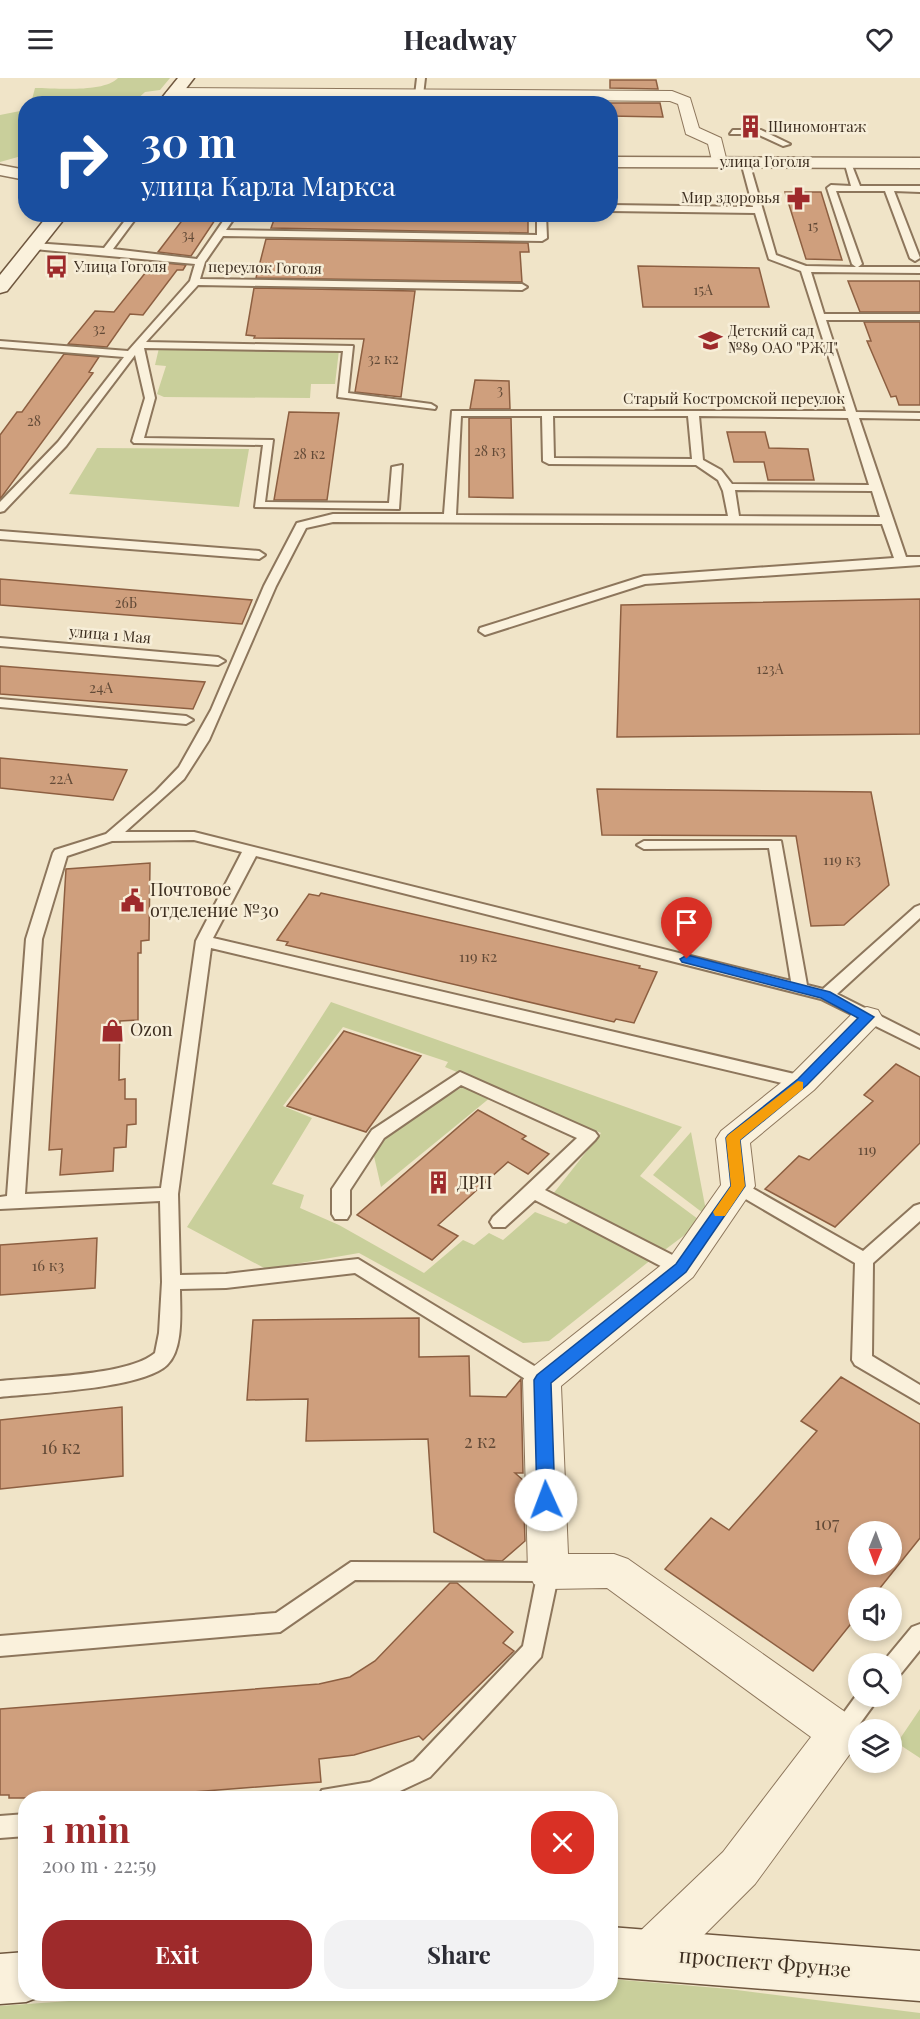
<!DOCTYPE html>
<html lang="en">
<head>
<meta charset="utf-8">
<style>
  :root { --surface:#fff; --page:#f2f2f3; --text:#2b2b33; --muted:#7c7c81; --accent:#9e2a2b }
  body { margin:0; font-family:"Playfair Display",serif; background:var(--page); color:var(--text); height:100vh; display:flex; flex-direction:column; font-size:22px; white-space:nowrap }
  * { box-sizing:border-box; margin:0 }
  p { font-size:20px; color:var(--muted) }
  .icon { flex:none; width:33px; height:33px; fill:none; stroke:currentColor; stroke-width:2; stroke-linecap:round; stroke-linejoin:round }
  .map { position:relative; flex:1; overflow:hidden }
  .drawer { position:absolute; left:18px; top:1713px; width:600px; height:210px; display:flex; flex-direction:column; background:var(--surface); border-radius:24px; box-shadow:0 3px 9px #0003 }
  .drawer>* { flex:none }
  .banner { position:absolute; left:18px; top:18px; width:600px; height:126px; border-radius:24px; box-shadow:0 3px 9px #0003; background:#1a4fa0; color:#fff; overflow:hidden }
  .needle { width:39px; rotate:181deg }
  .controls { position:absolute; left:848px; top:1443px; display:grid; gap:12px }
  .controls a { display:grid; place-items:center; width:54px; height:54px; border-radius:50%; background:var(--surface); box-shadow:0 3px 9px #0003; font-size:30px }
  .pin { position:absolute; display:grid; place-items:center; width:51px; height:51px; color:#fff; margin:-62px -26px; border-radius:50% 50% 50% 0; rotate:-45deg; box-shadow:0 0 6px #0007 }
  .pin .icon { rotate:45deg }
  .me { position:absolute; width:66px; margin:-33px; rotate:358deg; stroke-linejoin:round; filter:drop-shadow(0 0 4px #0008) }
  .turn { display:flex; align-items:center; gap:21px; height:126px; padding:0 24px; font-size:27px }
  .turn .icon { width:78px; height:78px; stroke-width:2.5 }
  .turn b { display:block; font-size:42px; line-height:51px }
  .round { display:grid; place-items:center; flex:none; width:63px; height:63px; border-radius:24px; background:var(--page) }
  .summary { display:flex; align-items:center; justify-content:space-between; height:102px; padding:0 24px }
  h1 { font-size:36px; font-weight:700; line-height:45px; color:var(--accent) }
  .action { display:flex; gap:12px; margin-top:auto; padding:12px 24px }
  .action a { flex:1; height:69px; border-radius:24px; background:var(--accent); color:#fff; font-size:24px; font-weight:700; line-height:69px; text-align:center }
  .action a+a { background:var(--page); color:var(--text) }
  header { display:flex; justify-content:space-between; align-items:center; height:78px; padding:0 24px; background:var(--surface); font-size:27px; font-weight:700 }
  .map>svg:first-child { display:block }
  .green { fill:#c9cf9b }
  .building { fill:#cf9f7d; stroke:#8d5f41; stroke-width:1.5; fill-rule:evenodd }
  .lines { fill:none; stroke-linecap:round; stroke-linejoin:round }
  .service-casing { stroke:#8d765c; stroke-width:4 }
  .minor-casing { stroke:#8d765c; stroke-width:2 }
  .tertiary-casing { stroke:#8d765c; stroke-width:3 }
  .secondary-casing { stroke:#6f573f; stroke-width:3 }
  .service { fill:#faf1dc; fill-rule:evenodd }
  .minor { fill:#faf1dc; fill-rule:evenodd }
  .tertiary { fill:#faf1dc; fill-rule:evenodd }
  .secondary { fill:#faf1dc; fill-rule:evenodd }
  .route { fill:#1a73e8; stroke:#114b97; stroke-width:1.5 }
  .slow { fill:#f59e0b }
  .labels { text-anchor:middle; stroke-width:5; stroke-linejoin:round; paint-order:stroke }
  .far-number-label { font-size:14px; fill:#624a37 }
  .far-poi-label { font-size:15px; fill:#3d2e20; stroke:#f7eed8; text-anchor:start }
  .far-street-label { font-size:15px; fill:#3d2e20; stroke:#f7eed8 }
  .number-label { font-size:15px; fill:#624a37 }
  .poi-label { font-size:18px; fill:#3d2e20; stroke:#f7eed8; text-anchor:start }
  .near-number-label { font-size:18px; fill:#624a37 }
  .near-street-label { font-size:21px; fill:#3d2e20; stroke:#f7eed8 }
</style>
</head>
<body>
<header><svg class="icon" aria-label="menu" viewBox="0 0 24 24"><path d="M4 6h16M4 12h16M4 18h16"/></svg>Headway<svg class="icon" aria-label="heart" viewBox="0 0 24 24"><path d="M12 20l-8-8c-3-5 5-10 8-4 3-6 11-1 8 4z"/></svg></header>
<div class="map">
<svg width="920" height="1941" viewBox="0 0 920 1941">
  <rect width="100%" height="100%" fill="#f0e4c8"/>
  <path class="green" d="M118,0h52l-10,12 -15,2 -12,11h-102l4,-15c20,0 69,5 83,-10z
    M25,32v45l-25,7v-47z
    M159,270l180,2 -4,34h-24l-1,14 -146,-1 -7,-3 9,-28 -11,-1z
    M97,370l152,1 -10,58 -170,-13z
    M331,924l351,125 -42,49 62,46 -40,30 -109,-58 48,-61 -156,-66 3,-5 -105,-35 -60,79 29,12 -40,66 32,11 -4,13 39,17 85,48 39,-33 11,5 15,-12 14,7 32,-28 31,12 8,-6 78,41 -103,82 -26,2 -164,-90 -93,16 -79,-42z
    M466,1007l25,12 -110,90 -8,-35 10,-18z
    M691,1054l16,84 -54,-41z
    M920,1631v49l-23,-15z
    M611,1901l118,10 191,24v6h-920v-13l165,-12h445z"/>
  <path class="building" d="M610,2h46l2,9 -48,-1z
    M660,25l3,14 -53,-1v-13z
    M785,114h36l21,68 -36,-1z
    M187,136h32l-28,42 -33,-4z
    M275,139l253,3v13l-257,-5z
    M266,161l262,4 1,9h-9l2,30 -266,-4z
    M154,184l32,3 -3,5h-6l-34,45 -13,-1 -23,33 -39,-3 27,-33 19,1z
    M638,188l121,2 10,39h-126z
    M848,203h72v31h-60z
    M254,210l161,3 -14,106 -46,-5 9,-53 -110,-1 1,-2 -9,-1z
    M864,244h56v83h-21l-3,-9 -5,1 -24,-56h4z
    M64,276l35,3 -10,15 4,1 -93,126v-64l17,-23h5z
    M475,302l34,1 1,28h-40z
    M289,334l50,1 -12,87h-53z
    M469,340h42l2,80 -44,-1z
    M727,354h38l4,16 39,1 6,31h-46l-4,-18h-30z
    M0,501l252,21 -10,24 -242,-19z
    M920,521v135l-303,3 4,-132z
    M0,588l205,16 -12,27 -193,-15z
    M0,680l127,12 -14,30 -113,-12z
    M597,711l274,3 18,93 -45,40 -33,1 -15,-90 -194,-1z
    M150,785l-1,77 -8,1v12h-3v67l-18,1 -1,59 6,-1v20h11v25l-9,1 -1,22 -12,1 -1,23 -53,4 2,-26 -13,1 17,-281z
    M321,815l319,73 -1,2 18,4 -23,51 -18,-4 -2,3 -328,-77 2,-3 -11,-2 32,-46 10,2z
    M344,953l77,25 -55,76 -79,-26z
    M896,986l24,13v66l-85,84 -70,-38 34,-33 10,4 64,-59 -9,-6z
    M478,1032l48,26 -4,3 27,15 -21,20 -20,-12 -70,63 20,11 -26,24 -75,-45z
    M97,1160l-2,50 -95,7v-50z
    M419,1240v39l50,-1 1,40 36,1 15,-18 2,94h-8l8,7 2,61 -23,20 -17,-1 -51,-28 -6,-93 -122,2 2,-42 -61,1 6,-80z
    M841,1299l79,47v114l-48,60h-14v17l-45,56 -148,-102 46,-51 18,12 88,-99 -16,-10zM858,1454h33v32h-33z
    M122,1329l1,69 -123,13v-69z
    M450,1505h7l56,49 -10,11 11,8 -91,89 -4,-4 -65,19 -35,4 2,23 -205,16h-107v-3h-9v-86l319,-25 31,-7 25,-16z"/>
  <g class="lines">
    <defs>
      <path id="service" d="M417,0h8l-3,26h-8z
        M733,52h28l29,14 -7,2 -26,-12h-27z
        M745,81l4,3 27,93 30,11 50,1 -4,-3 -25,-76 4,-3 20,1 -7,-25 7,2 9,23h60v6l-26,-1 26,67 -5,3 -5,-3 -25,-67h-49l26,73 -4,3h62v6l-109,-1 13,42h96v6h-94l30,92 64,1v6l-61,-1 47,139h14v8l-275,19 -160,51 -6,-4 1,-3 164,-52 250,-18 -12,-34 -549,-2 -27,6 -30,58 -67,154 -25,39 -59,53h69l597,149 -22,-133 -125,1 -7,-4 7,-4h137l26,144 16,4 92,-82 5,-2v13l-83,76 83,42v12l-99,-49 -565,-143 -43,82 590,138 8,6 -8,6 -592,-140 -33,246 2,81 46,-1 132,-15 191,116 3,5 -3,5 -7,3 -7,-3 -180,-112 -129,15 -46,1c0,21 4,60 -13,76 -25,24 -131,28 -167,32v-16c37,-4 128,-5 155,-28l4,-20 3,-51 -2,-81 -160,8v-12l7,-1 19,-257 27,-86 2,-3 51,-16 50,-43 23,-24 32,-57 53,-124 33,-63 36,-9h111l8,-103h394l-45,-140 -32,-12 -14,-46 -145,-2v-6l143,2 -12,-45zM461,338h81l1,45 6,3 147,1 22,15 5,11 5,25 -272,-1zM553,338h135l4,43 -138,-1zM699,338l149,2 21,67 -137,-1 -11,-14 -18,-10zM735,412l137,1 8,26 -141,-1zM194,762l48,12 -46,89 -35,247 -136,6 17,-255 25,-83 45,-15z
        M130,136h9l-26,35 84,10 31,-45h9l-11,16 311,5v-21h9l1,24 -5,3 -319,-5 -18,26 -5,17 322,5 5,3 -5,3 -324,-5 -52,57 207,4 -5,47 83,11 5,3 -1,2 -97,-12 5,-46 -199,-3 11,50 -11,40 129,2 -8,62 124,1 3,-36 10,-2 -3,44 -144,-2 8,-62 -129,-2 -2,-2 13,-43 -10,-43 -69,91 -62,65 -4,1v-10l58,-60 66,-85 -124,-10v-6l128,10 62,-70 5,-17 -161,-15 -5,-3 5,-3 70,5z
        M0,453l259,20 6,4 -6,4 -259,-20z
        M0,560l218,19 7,4 -7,4 -218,-19z
        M0,621l186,17 7,4 -7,4 -186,-17z
        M460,994l135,60 3,4 -3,4 -50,50 143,73 2,5 -2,5h-14l-139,-73 -30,27h-12l-3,-5 3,-5 84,-79 -116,-53 -77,53 -34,52v24l-3,5h-12l-3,-5v-25l40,-59z
        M738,1102l125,71 51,-45 6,-2v17l-47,42 -1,93 48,29v18l-65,-38 -3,-5 3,-97 -123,-72 -3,-5 3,-5z
        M351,1484l197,1 7,3 4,6 -18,85 -111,120 -45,21h-67l4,-8 48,-8 44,-21 109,-115 13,-65 -181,-1 -75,52 -280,24v-20l276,-23z
        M920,1546v26l-21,26 -8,3v-15l-8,-2 29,-35z
        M858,1615v3h22l-32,44 -8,3 -8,-3 -3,-7z
        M26,1736v22l-26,2v-22z"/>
      <path id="minor" d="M174,10l498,3 18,7 9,30 22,10 6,24 -2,3h-12l-5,-21 -22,-10 -8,-30 -8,-3 -501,-5 -3,-3 3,-3z
        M867,929l11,3 4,7 -4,7 -64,66 -64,53 5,43 -62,91 -132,109 7,168h46l14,5 227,160 5,11 -5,17 -100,137 -86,86 -17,6 -17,-6 -7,-17 7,-17 88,-84 88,-115 -204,-149 -59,1 -14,-5 -6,-12 -5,-192 6,-10 140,-111 52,-74 -5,-46 5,-8 71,-57 64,-64z"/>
      <path id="tertiary" d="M610,79l310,1v10l-310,-1z
        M0,87l26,5v10l-26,-5z"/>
      <path id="secondary" d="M178,0h16l-20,26h-17z
        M49,136h19l-61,77 -7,2v-18z
        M610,1849l310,24v50l-310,-24z
        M26,1874v42l18,1 -18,7 -26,2v-50z"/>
    </defs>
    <use href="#service" class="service-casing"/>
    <use href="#minor" class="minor-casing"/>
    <use href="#tertiary" class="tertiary-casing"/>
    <use href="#secondary" class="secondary-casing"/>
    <use href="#service" class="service"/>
    <use href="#minor" class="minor"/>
    <use href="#tertiary" class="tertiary"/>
    <use href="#secondary" class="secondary"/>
  </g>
  <path class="route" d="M687,877l143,37 44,25 -67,68 -67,55 5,46 -59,86 -135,111 4,117 -3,5h-12l-3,-5 -3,-120 3,-5 139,-111 55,-78 -5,-48 2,-3 70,-56 60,-61 -37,-20 -139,-36 -2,-3z"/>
  <path class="slow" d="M798,1003l5,1v7l-63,51 5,46 -20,30h-10l-2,-4 18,-26 -5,-48 2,-3z"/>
  <defs>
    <symbol id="building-bare" viewBox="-9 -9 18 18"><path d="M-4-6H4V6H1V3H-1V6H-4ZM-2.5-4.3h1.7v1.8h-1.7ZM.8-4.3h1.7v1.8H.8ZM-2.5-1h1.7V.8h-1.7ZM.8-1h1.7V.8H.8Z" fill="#9e2a2b" stroke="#f7eed8" stroke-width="2.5" paint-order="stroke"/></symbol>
    <symbol id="pharmacy-bare" viewBox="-9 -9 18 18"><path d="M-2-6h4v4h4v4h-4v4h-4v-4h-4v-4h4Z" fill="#9e2a2b" stroke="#f7eed8" stroke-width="2.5" paint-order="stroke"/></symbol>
    <symbol id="bus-bare" viewBox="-9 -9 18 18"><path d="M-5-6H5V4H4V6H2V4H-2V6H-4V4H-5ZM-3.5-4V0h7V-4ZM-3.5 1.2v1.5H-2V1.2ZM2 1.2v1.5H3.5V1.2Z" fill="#9e2a2b" stroke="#f7eed8" stroke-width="2.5" paint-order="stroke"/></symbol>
    <symbol id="school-bare" viewBox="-9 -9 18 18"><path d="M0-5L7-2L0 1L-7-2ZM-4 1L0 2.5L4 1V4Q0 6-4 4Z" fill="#9e2a2b" stroke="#f7eed8" stroke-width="2.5" paint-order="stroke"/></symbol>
    <symbol id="civic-bare" viewBox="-9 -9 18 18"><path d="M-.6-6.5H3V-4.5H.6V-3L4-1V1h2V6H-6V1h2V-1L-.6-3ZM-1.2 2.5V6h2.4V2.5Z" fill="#9e2a2b" stroke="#f7eed8" stroke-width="2.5" paint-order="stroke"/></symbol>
    <symbol id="shop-bare" viewBox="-9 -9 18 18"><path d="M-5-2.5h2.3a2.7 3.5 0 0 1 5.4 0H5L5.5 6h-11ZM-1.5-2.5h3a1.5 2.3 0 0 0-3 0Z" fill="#9e2a2b" stroke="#f7eed8" stroke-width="2.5" paint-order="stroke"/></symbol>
  </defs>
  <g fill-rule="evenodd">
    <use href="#building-bare" x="734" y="32" width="33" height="33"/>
    <use href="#pharmacy-bare" x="782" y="104" width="33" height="33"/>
    <use href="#bus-bare" x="40" y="172" width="33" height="33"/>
    <use href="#school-bare" x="694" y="246" width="33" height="33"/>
    <use href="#civic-bare" x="116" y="806" width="33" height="33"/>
    <use href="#shop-bare" x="96" y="936" width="33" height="33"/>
    <use href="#building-bare" x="422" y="1088" width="33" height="33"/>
  </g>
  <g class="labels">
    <g class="far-number-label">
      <text x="813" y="153">15</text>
      <text x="188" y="162">34</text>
      <text x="703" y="217">15А</text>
      <text x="99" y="256">32</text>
      <text x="383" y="286">32 к2</text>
      <text x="500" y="317">3</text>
      <text x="34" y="348">28</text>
      <text x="490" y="378">28 к3</text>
      <text x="309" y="381">28 к2</text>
      <text x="126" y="530">26Б</text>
      <text x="770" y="596">123А</text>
    </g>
    <g class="far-poi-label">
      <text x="768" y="54">Шиномонтаж</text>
      <text x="780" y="125" text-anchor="end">Мир здоровья</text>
      <text x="74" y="194">Улица Гоголя</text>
      <text x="728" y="258">Детский сад<tspan x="728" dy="17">№89 ОАО "РЖД"</tspan></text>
    </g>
    <g class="far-street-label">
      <text x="765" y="89">улица Гоголя</text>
      <text transform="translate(265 190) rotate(1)" y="5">переулок Гоголя</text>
      <text x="734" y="326">Старый Костромской переулок</text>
      <text transform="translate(110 557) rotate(5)" y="5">улица 1 Мая</text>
    </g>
    <g class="number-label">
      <text x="101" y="615">24А</text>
      <text x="61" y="706">22А</text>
      <text x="842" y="787">119 к3</text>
      <text x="478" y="884">119 к2</text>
      <text x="867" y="1077">119</text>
      <text x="48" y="1193">16 к3</text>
    </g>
    <g class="poi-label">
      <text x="150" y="818">Почтовое<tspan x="150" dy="21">отделение №30</tspan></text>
      <text x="130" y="958">Ozon</text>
      <text x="457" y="1111">ДРП</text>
    </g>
    <g class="near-number-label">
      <text x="480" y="1370">2 к2</text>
      <text x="61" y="1376">16 к2</text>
      <text x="827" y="1452">107</text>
    </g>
    <g class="near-street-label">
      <text transform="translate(765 1885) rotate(5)" y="7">проспект Фрунзе</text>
    </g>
  </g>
</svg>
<div class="controls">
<a><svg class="needle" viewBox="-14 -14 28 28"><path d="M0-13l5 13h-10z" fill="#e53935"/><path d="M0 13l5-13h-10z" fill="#7c7c81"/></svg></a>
<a><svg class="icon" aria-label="sound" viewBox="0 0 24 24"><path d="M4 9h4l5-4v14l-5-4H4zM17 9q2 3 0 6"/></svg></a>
<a><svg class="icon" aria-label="search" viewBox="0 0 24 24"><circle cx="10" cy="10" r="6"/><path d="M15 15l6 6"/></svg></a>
<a><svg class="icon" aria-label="layers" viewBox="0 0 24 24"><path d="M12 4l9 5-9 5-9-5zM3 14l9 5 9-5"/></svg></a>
</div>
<div class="pin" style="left:687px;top:881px;background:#d93025"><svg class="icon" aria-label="arrive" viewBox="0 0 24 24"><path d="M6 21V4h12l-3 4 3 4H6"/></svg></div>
<svg class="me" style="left:546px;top:1422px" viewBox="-20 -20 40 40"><circle r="19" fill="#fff"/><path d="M0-13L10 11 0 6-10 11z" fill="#1a73e8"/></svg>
<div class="banner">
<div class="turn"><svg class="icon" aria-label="right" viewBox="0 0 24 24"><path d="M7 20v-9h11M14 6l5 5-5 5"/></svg><div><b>30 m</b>улица Карла Маркса</div></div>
</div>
<section class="drawer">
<div class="summary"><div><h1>1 min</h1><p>200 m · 22:59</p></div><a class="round" style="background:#d93025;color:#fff"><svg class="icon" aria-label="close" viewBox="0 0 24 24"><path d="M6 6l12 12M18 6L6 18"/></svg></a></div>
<div class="action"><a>Exit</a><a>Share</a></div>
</section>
</div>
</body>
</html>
